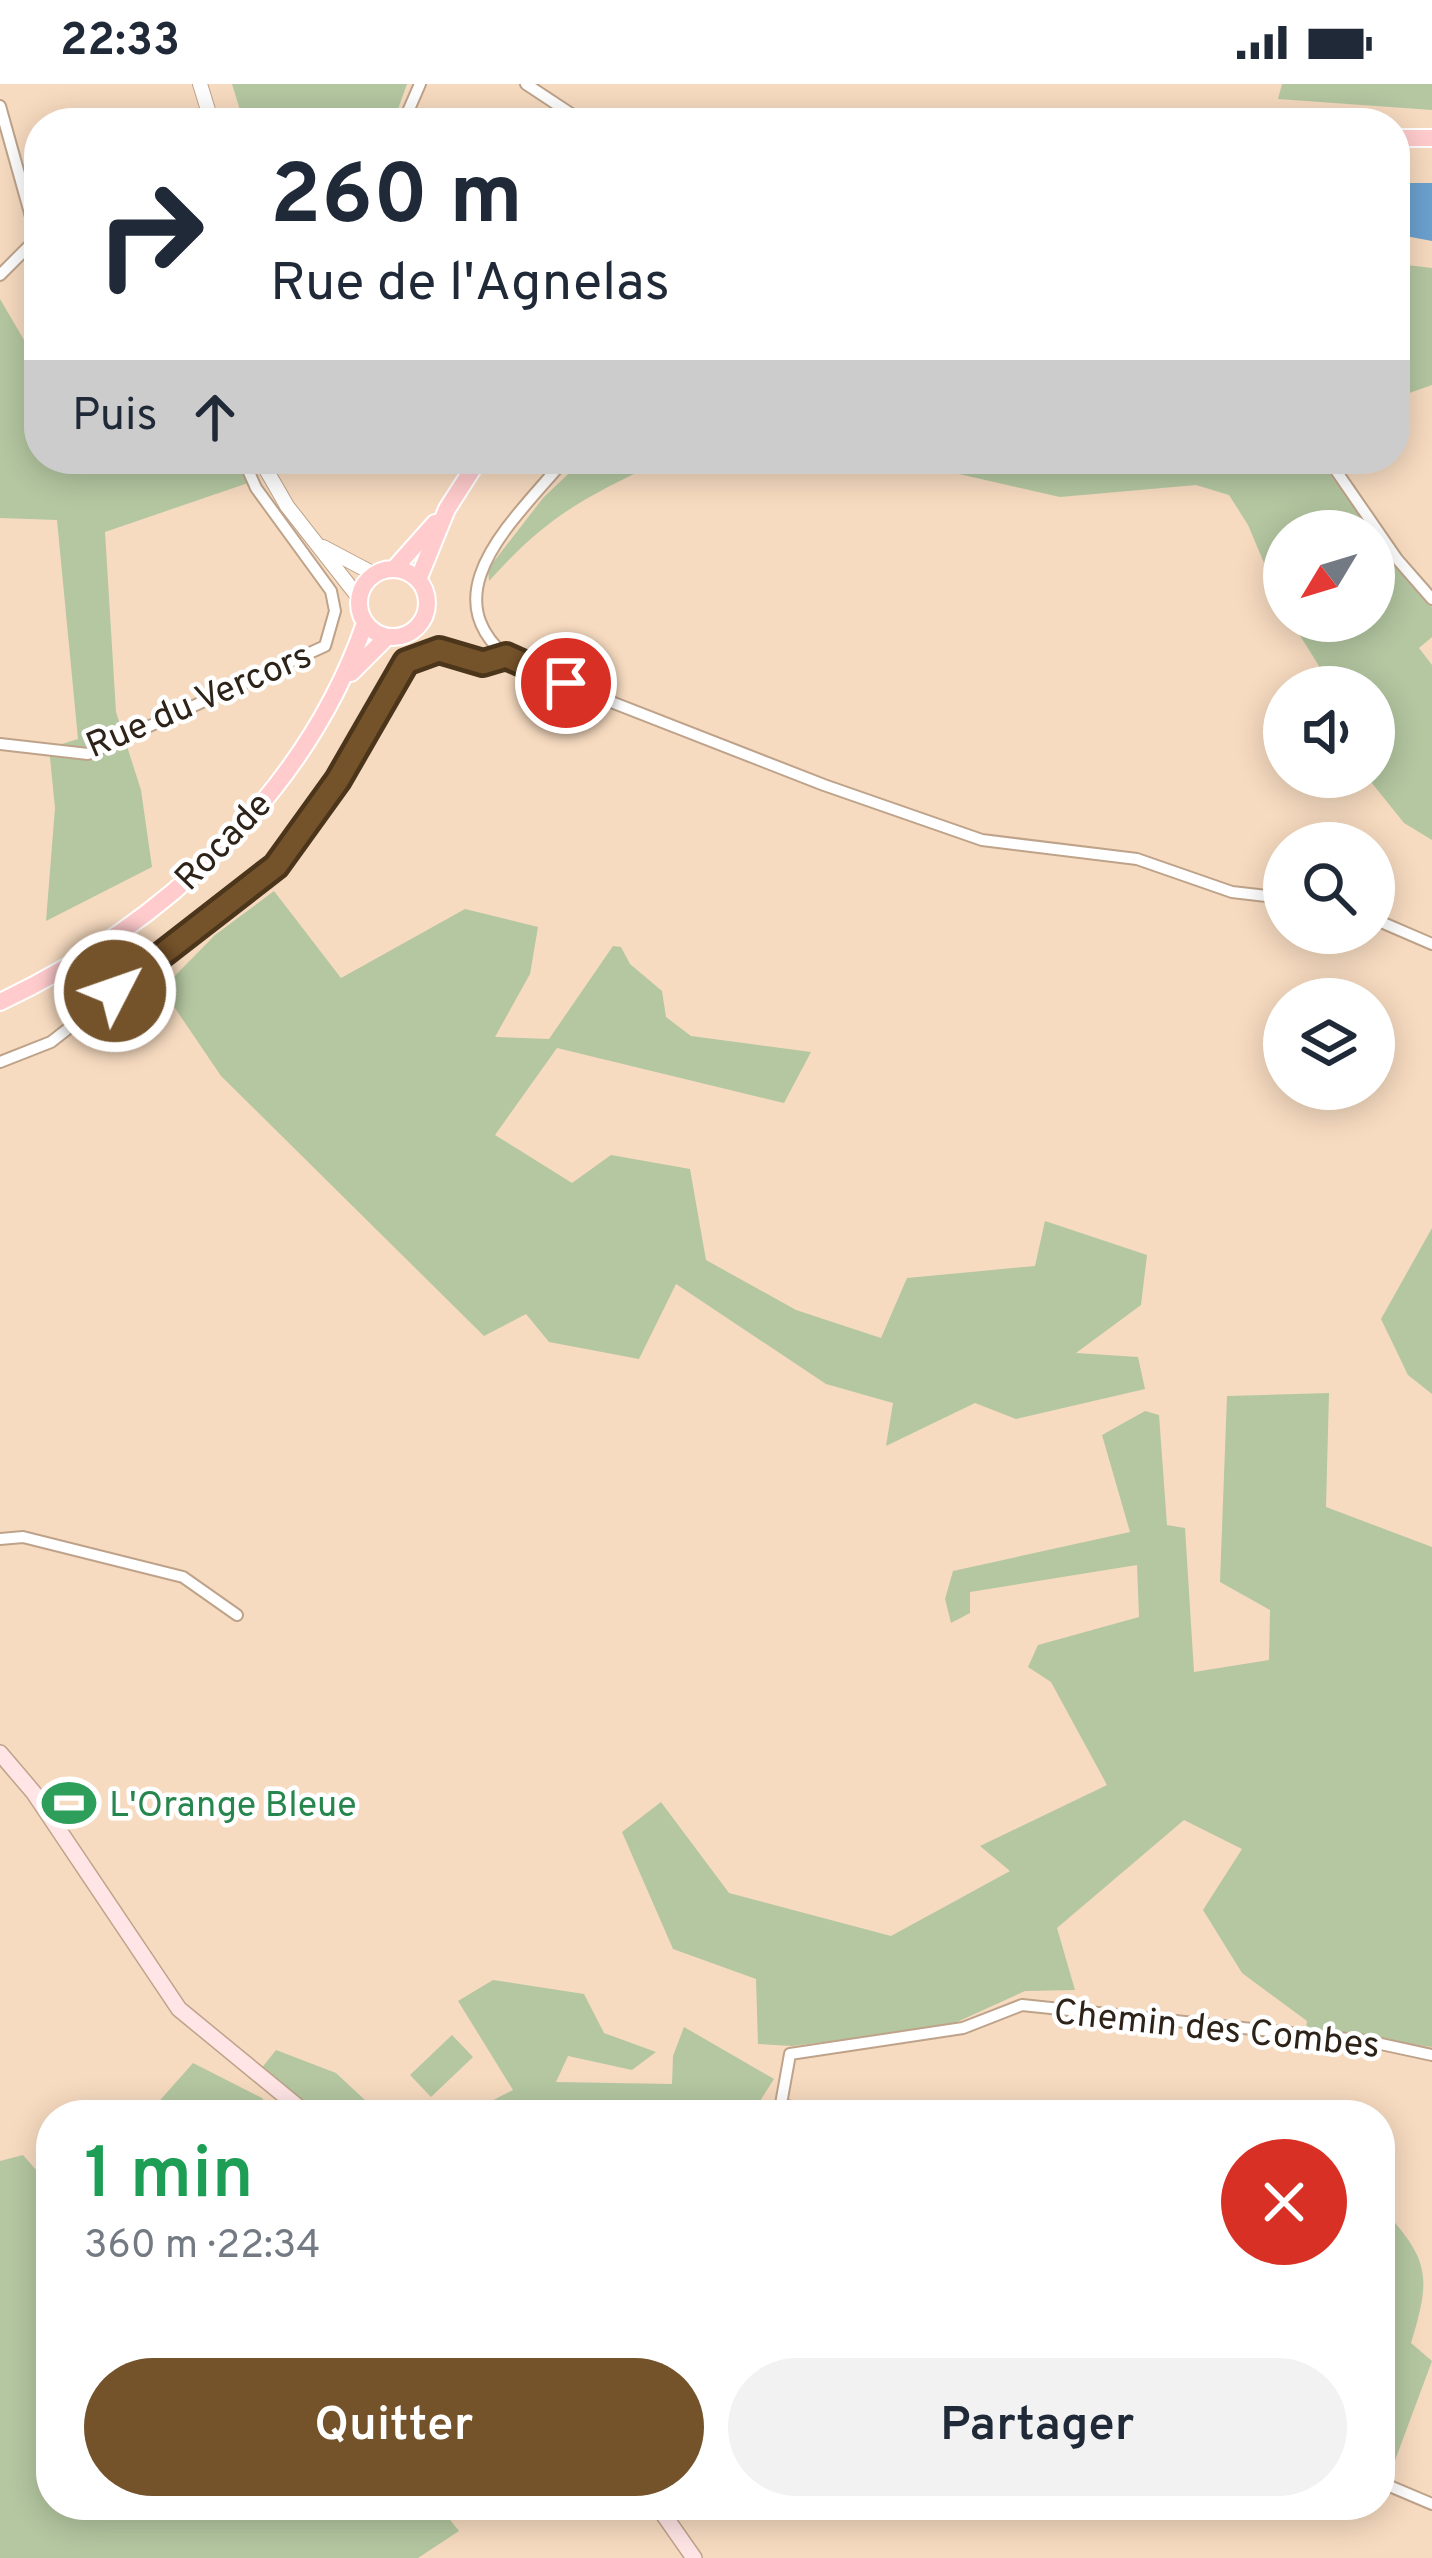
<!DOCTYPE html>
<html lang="fr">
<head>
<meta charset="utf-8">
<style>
  :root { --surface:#fff; --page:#f2f2f3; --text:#1f2937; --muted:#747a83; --accent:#74522a }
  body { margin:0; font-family:Overpass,sans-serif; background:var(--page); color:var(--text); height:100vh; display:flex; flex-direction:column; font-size:45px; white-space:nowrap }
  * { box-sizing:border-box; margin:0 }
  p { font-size:39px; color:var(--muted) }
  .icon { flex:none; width:66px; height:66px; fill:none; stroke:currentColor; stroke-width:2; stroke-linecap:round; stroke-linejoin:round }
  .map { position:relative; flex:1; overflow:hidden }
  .drawer { position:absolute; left:36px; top:2016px; width:1359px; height:420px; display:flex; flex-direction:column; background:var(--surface); border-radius:48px; box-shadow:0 6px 30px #0003 }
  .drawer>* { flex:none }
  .guide { position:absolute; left:24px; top:24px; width:1386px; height:366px; border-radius:48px; box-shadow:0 6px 30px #0003; background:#fff; color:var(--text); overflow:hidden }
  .needle { width:78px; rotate:232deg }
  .controls { position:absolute; left:1263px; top:426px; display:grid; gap:24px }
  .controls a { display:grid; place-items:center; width:132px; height:132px; border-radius:50%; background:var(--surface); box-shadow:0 6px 30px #0003; font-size:60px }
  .pin { position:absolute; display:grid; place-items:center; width:102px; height:102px; color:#fff; margin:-51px; border:6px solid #fff; border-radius:50%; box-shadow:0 3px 12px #0007 }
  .me { position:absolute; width:132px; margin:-66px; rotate:49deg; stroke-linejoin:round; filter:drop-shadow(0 0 9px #0008) }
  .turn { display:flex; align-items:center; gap:42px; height:252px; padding:0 48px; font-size:54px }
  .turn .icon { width:156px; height:156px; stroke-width:2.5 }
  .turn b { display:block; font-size:84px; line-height:102px }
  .then { display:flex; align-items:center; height:114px; padding:0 48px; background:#0003; gap:24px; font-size:45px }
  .round { display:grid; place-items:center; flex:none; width:126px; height:126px; border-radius:63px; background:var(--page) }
  .head { display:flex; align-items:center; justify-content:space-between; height:204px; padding:0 48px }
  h1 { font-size:72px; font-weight:600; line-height:90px; color:#1e9e55 }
  .primary-button { display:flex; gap:24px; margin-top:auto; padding:24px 48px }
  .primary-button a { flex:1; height:138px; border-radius:72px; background:var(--accent); color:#fff; font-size:48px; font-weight:600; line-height:138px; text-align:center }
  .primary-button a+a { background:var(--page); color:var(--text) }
  .status { display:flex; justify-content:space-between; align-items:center; height:84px; padding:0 60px; background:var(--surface); direction:ltr }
  .status svg { height:33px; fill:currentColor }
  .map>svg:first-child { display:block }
  .green { fill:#b4c7a1 }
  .water { fill:#6ca1cf }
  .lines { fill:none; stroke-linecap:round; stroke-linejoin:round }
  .minor-casing { stroke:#bea38a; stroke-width:14 }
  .tertiary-casing { stroke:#bea38a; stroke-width:16 }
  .secondary-casing { stroke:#bea38a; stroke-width:18 }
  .primary-casing { stroke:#fff; stroke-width:20 }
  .minor { stroke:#fff; stroke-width:10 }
  .tertiary { stroke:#fff; stroke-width:14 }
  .secondary { stroke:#ffe5e6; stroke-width:15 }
  .primary { stroke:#ffcbcc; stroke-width:16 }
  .route-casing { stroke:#4b351b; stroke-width:30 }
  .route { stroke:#74522a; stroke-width:21 }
  .labels { text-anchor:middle; stroke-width:9; stroke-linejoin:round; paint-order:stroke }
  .street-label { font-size:36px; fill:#2e2319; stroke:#fff }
  .leisure-label { font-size:36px; fill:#27864d; stroke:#fff; text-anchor:start }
</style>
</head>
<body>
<div class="status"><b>22:33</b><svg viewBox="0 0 49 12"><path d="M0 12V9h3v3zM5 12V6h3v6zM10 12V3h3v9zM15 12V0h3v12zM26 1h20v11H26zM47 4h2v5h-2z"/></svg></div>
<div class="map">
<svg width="1432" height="2474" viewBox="0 0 1432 2474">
  <rect width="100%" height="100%" fill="#f7dbc0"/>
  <path class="green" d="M232,0h175l-14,39h-149z
    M1282,0h150v26l-154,-11z
    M1407,181l25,3v117l-37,13v-108z
    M0,215l27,46 12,-9v123h195l14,24 -143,49 11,180 25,78 11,77 -106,54 9,-113 -6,-60 29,-9 -21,-219 -57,-2z
    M584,375h81c-79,38 -116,55 -176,122l-1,-12 55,-71z
    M940,375h379l51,72h-86v79l-36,-85 -19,-30 -33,-10 -136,12 -123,-28z
    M1374,452l58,71v30l-13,11 13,17v175l-28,-17 -37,-46h7v-90h-42l-41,-66h83z
    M274,807l67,87 124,-69 73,18 -8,47 -35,63 54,2 64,-93 8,1 9,17 32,27 4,26 25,19 120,16 -27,51 -227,-55 -62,87 77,48 39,-28 79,14 16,91 90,50 85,28 26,-60 128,-12 10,-45 102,34 -6,50 -65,48 62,4 7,32 -129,30 -41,-16 -89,43 7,-43 -67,-19 -150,-100 -37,75 -90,-17 -23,-28 -42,22 -263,-260 -59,-87 53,-54z
    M1432,1144v166l-24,-19 -27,-56z
    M1329,1309l-3,114 106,40v500l-126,-18 1,-8 -65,-48 -39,-63 39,-61 -58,-29 -127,108 18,62 -50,1 -79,36 -154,19 -34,-2 -2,-65 -83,-30 -51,-117 39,-30 68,91 162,43 119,-65 -30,-25 127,-61 -56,-103 -23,-15 10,-22 101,-28 -2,-52 -167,27v21l-19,10 -6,-24 8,-28 177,-39 -28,-97 43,-24 14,4 8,110 18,3 9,144 75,-12 1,-50 -50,-28 7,-186z
    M493,1896l91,14 20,39 52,19 -24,18 -64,-14 -12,26 116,2 1,-28 11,-29 90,52 -23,36h-287l49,-25 -55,-89z
    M452,1951l21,22 -42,40 -21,-22z
    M276,1966l60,23 45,42h-68l-56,-41z
    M193,1979l69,35 13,17h-128z
    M23,2071l28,32v318h387l21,26 -41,27h-418v-397z
    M1380,2122c49,53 52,69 31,137l21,18 -45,121 -7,-5z"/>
  <path class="water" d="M1395,99h37v58l-37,-7z"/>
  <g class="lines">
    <defs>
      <path id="minor" d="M526,0l59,39
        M0,22l37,132
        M403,39l17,-39
        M0,191l37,-37
        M565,375c-50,61 -144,140 -46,207l305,119 158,55 155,19 95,33 52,6
        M1328,375l69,100 35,40
        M0,660l88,10 237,-108 10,-35 -4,-20 -75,-103 -13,-29
        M1374,835l58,25
        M0,978l51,-20 225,-176 62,-86 68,-118 33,-13 44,14 23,-7
        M0,1455l23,-2 160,40 54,38
        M781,2020l34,11
        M773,2031l8,-11 9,-50 173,-26 59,-23 345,36 65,14
        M1380,2398l52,22"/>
      <path id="tertiary" d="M200,0l12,39
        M260,375l27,47 72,92
        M323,463l51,27"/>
      <path id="secondary" d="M0,1669l34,40 145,216 129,106
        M657,2421l37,53"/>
      <path id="primary" d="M1395,54h37
        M395,484l40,-45
        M359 519a34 34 0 1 1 68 0a34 34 0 1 1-68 0Z
        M418,496l29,-71 32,-50
        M351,589l36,-36
        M0,918c161,-76 306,-208 365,-379"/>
    </defs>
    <use href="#minor" class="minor-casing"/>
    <use href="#tertiary" class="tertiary-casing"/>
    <use href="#secondary" class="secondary-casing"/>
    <use href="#primary" class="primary-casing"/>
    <use href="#minor" class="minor"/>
    <use href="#tertiary" class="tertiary"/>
    <use href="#secondary" class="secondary"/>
    <use href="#primary" class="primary"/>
  </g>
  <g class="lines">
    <defs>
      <path id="route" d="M115,907l161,-125 62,-86 68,-118 33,-12 44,13 23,-7 60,27"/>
    </defs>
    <use href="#route" class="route-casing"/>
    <use href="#route" class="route"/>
  </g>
  <defs>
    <symbol id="stadium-bare" viewBox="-9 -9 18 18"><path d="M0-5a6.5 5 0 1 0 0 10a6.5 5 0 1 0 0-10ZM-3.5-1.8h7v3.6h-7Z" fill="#2e9e5b" stroke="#fff" stroke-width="2.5" paint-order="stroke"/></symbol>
  </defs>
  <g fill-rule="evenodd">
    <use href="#stadium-bare" x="31" y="1681" width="76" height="76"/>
  </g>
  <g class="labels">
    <g class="street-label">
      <text transform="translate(198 615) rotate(-23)" y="13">Rue du Vercors</text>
      <text transform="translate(222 756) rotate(-46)" y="13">Rocade</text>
      <text transform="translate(1217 1943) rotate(6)" y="13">Chemin des Combes</text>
    </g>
    <g class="leisure-label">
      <text x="109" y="1732">L'Orange Bleue</text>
    </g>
  </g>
</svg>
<div class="controls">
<a><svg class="needle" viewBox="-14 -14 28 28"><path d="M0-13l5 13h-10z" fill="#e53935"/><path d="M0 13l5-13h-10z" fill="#747a83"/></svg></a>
<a><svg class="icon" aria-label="sound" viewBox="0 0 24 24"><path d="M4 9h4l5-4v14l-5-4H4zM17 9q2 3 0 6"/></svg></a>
<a><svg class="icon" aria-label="search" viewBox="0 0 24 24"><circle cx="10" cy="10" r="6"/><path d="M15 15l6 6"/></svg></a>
<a><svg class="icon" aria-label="layers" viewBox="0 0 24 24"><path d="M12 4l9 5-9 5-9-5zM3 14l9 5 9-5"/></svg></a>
</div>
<div class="pin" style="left:566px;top:599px;background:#d93025"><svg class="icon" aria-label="arrive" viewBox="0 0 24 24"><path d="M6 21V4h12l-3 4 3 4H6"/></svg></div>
<svg class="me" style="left:115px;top:907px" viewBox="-20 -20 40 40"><circle r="17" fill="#74522a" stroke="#fff" stroke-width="3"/><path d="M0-11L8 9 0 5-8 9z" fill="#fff"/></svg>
<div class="guide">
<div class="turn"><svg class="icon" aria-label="right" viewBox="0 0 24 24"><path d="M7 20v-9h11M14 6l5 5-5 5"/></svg><div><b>260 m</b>Rue de l'Agnelas</div></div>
<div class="then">Puis<svg class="icon" aria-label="ahead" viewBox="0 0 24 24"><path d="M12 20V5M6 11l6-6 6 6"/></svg></div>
</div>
<section class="drawer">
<div class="head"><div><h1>1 min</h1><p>360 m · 22:34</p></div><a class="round" style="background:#d93025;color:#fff"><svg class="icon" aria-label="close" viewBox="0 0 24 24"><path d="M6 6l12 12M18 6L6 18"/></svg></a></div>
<div class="primary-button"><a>Quitter</a><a>Partager</a></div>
</section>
</div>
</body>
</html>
